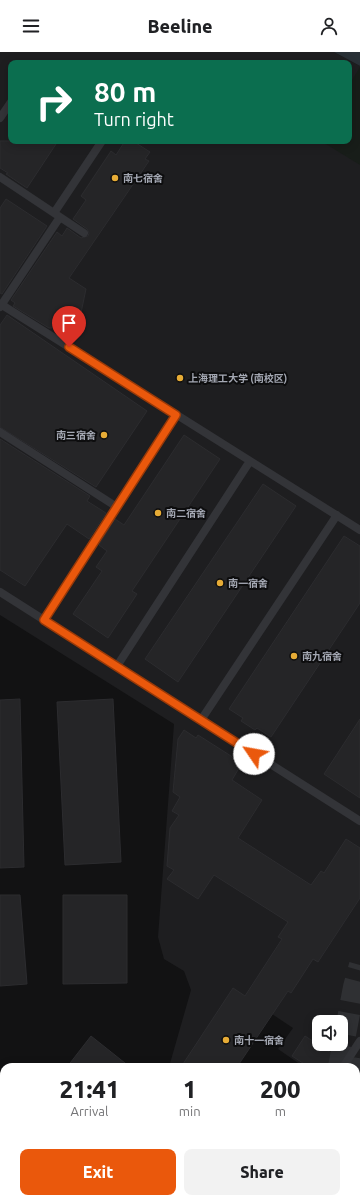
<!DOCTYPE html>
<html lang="en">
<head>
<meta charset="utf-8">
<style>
  :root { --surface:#fff; --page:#f2f2f2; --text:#202124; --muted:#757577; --accent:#ea580c }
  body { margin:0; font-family:Ubuntu,"Noto Sans SC",sans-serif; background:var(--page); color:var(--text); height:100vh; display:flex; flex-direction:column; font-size:15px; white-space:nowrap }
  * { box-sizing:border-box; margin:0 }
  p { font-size:13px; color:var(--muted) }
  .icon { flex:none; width:22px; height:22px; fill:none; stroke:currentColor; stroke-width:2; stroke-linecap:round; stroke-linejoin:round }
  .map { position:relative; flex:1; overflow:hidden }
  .sheet { position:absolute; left:0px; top:1011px; width:360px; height:140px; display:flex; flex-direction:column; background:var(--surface); border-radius:12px 12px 0 0; box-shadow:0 2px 10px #0003 }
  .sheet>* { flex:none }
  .top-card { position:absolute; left:8px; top:8px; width:344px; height:84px; border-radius:8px; box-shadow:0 2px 10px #0003; background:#0b6e4f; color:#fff; overflow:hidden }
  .fabs { position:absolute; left:312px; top:963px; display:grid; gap:8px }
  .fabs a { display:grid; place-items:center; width:36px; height:36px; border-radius:8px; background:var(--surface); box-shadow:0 2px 10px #0003; font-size:20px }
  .pin { position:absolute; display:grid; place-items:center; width:34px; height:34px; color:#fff; margin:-41px -17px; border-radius:50% 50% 50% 0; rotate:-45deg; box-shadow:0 0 4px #0007 }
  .pin .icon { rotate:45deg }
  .me { position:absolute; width:44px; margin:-22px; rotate:303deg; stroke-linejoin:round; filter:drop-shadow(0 0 3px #0008) }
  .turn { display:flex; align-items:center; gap:14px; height:84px; padding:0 20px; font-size:18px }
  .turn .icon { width:52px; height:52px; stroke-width:2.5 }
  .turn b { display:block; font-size:28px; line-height:34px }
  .eta { display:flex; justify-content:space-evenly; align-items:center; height:68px; text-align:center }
  .eta b { font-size:24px; font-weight:800; line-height:28px }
  .cta { display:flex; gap:8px; margin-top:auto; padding:8px 20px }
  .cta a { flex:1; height:46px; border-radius:8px; background:var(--accent); color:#fff; font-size:16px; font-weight:800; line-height:46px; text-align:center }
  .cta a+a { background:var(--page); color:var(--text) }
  header { display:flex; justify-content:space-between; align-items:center; height:52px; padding:0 20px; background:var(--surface); font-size:18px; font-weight:800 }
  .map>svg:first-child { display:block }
  .built { fill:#1e1e20; fill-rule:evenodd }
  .green { fill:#181d19 }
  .water { fill:#293036 }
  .building { fill:#252527; stroke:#2c2c2f }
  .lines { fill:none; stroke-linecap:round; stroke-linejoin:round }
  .primary-tunnel { stroke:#2f3033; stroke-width:22; stroke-dasharray:22 11; stroke-linecap:butt }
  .lane { stroke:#333438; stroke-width:8 }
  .primary { stroke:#4f5157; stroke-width:22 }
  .highway { stroke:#5f6268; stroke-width:22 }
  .route-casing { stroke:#983908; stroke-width:10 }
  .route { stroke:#ea580c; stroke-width:7 }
  .poi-dot { fill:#e7ac36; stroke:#0d0d0e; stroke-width:1.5 }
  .labels { text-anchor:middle; stroke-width:4; stroke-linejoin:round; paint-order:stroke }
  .poi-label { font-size:10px; font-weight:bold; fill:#a4a8b3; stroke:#0d0d0e; text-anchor:start }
</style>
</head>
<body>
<header><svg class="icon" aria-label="menu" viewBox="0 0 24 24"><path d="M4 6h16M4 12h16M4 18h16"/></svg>Beeline<svg class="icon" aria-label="person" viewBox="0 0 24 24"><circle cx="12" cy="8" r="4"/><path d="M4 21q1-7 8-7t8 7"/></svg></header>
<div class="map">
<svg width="360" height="1151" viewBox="0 0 360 1151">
  <rect width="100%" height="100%" fill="#121213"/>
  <path class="built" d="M0,0h334l26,14v1021l-4,-3v-17h-52l-26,-18 15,-21 -21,-14 -35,53h-68l22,-77 -7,-19 -20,-12 -6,-22 16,-213 -174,-109zM11,11h338v78h-338zM319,970h22v22h-22z"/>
  <path class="green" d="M360,15v98l-39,-24h28v-56z"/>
  <path class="water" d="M334,0h26v14z"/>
  <path class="building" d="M0,89h58l-31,47 -21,-14 2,-1 -8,-5z
    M125,89h8l17,11 -5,7 4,2 -80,117 17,11 -8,38 -29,1 -36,-22 2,-3 -4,-3 46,-68 5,4 5,-8 14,10 7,-2 1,-3 -2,-4 -14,-10 13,-19 -5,-4 30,-45 5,4z
    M6,147l41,27 -45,68 -2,-1v-85z
    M7,263l140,96 -51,76 -96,-60v-102z
    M184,383l36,24 -88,132 5,3 -29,44 -35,-24 29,-43 -6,-4 11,-16 -8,-6 16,-26 9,6z
    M0,387l90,57 -3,5 19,12 -17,26 -22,-15 -42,62 -25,-16z
    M263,432l33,22 -118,176 -33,-23z
    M344,484l16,10v57l-89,134 -14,-9 -2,2 -14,-9 2,-3 -14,-9z
    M20,647l4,168 -24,1v-168z
    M113,647l8,163 -56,3 -8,-163z
    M360,667v79l-36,-24z
    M184,678l12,8 2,-3 44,28 -10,17 30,20 -24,38 73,47 10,-14 3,2 22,-34 14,9v50l-42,64 -5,-3 -22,34 -3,-2 -51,76h-56l52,-79 12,8 37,-57 -4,-2 10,-15 -74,-47 -16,24 -31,-20 7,-9 -7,-4 3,-38 9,-13 -7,-4 8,-14 -7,-5 5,-53z
    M0,843h20l7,89 -27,2z
    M63,843h64v88l-64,1z
    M91,984l39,31h-63z
    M305,984l29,19 -8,12h-17l-17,-11z"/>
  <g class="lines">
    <path class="primary-tunnel" d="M339,1015l15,-80 6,-22
      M356,1028l4,-23
      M315,1151l1,-4"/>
    <path class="lane" d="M0,66l11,-16
      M0,125l84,56
      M54,161l48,-72
      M2,253l358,225
      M0,255l60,-90
      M0,380l117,75
      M0,540l360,229
      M44,568l132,-205
      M117,614l133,-205
      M201,668l136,-205
      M343,1015l17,-26"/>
    <path class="primary" d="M356,1090l4,-1
      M356,1128h4
      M332,1147v4
      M45,1151l19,-4
      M235,1151l16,-4
      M287,1151v-4"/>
    <path class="highway" d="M356,1113h4
      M136,1151l20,-4"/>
  </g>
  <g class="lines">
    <defs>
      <path id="route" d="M69,295l107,68 -132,205 210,134"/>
    </defs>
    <use href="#route" class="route-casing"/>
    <use href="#route" class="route"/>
  </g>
  <g class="poi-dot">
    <circle cx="115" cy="126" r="4"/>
    <circle cx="180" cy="326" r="4"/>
    <circle cx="104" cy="383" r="4"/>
    <circle cx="158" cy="461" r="4"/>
    <circle cx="220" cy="531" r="4"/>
    <circle cx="294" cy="604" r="4"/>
    <circle cx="226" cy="988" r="4"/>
  </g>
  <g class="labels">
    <g class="poi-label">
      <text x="123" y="130">南七宿舍</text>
      <text x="188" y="330">上海理工大学 (南校区)</text>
      <text x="96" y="387" text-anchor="end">南三宿舍</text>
      <text x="166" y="465">南二宿舍</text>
      <text x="228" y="535">南一宿舍</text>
      <text x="302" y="608">南九宿舍</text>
      <text x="234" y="992">南十一宿舍</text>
    </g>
  </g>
</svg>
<div class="fabs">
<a><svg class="icon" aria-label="sound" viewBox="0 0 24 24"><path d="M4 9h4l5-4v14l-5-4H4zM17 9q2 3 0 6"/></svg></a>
</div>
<div class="pin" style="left:69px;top:295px;background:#d93025"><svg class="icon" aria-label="arrive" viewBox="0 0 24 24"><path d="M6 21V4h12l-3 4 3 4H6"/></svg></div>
<svg class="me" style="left:254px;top:702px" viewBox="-20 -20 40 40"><circle r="19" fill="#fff"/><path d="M0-13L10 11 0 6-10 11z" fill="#ea580c"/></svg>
<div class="top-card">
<div class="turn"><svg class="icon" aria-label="right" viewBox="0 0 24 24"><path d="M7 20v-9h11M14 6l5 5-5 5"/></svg><div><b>80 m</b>Turn right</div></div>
</div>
<section class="sheet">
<div class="eta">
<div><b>21:41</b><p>Arrival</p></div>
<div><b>1</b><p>min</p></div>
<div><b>200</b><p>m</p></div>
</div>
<div class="cta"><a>Exit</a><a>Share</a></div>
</section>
</div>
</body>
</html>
